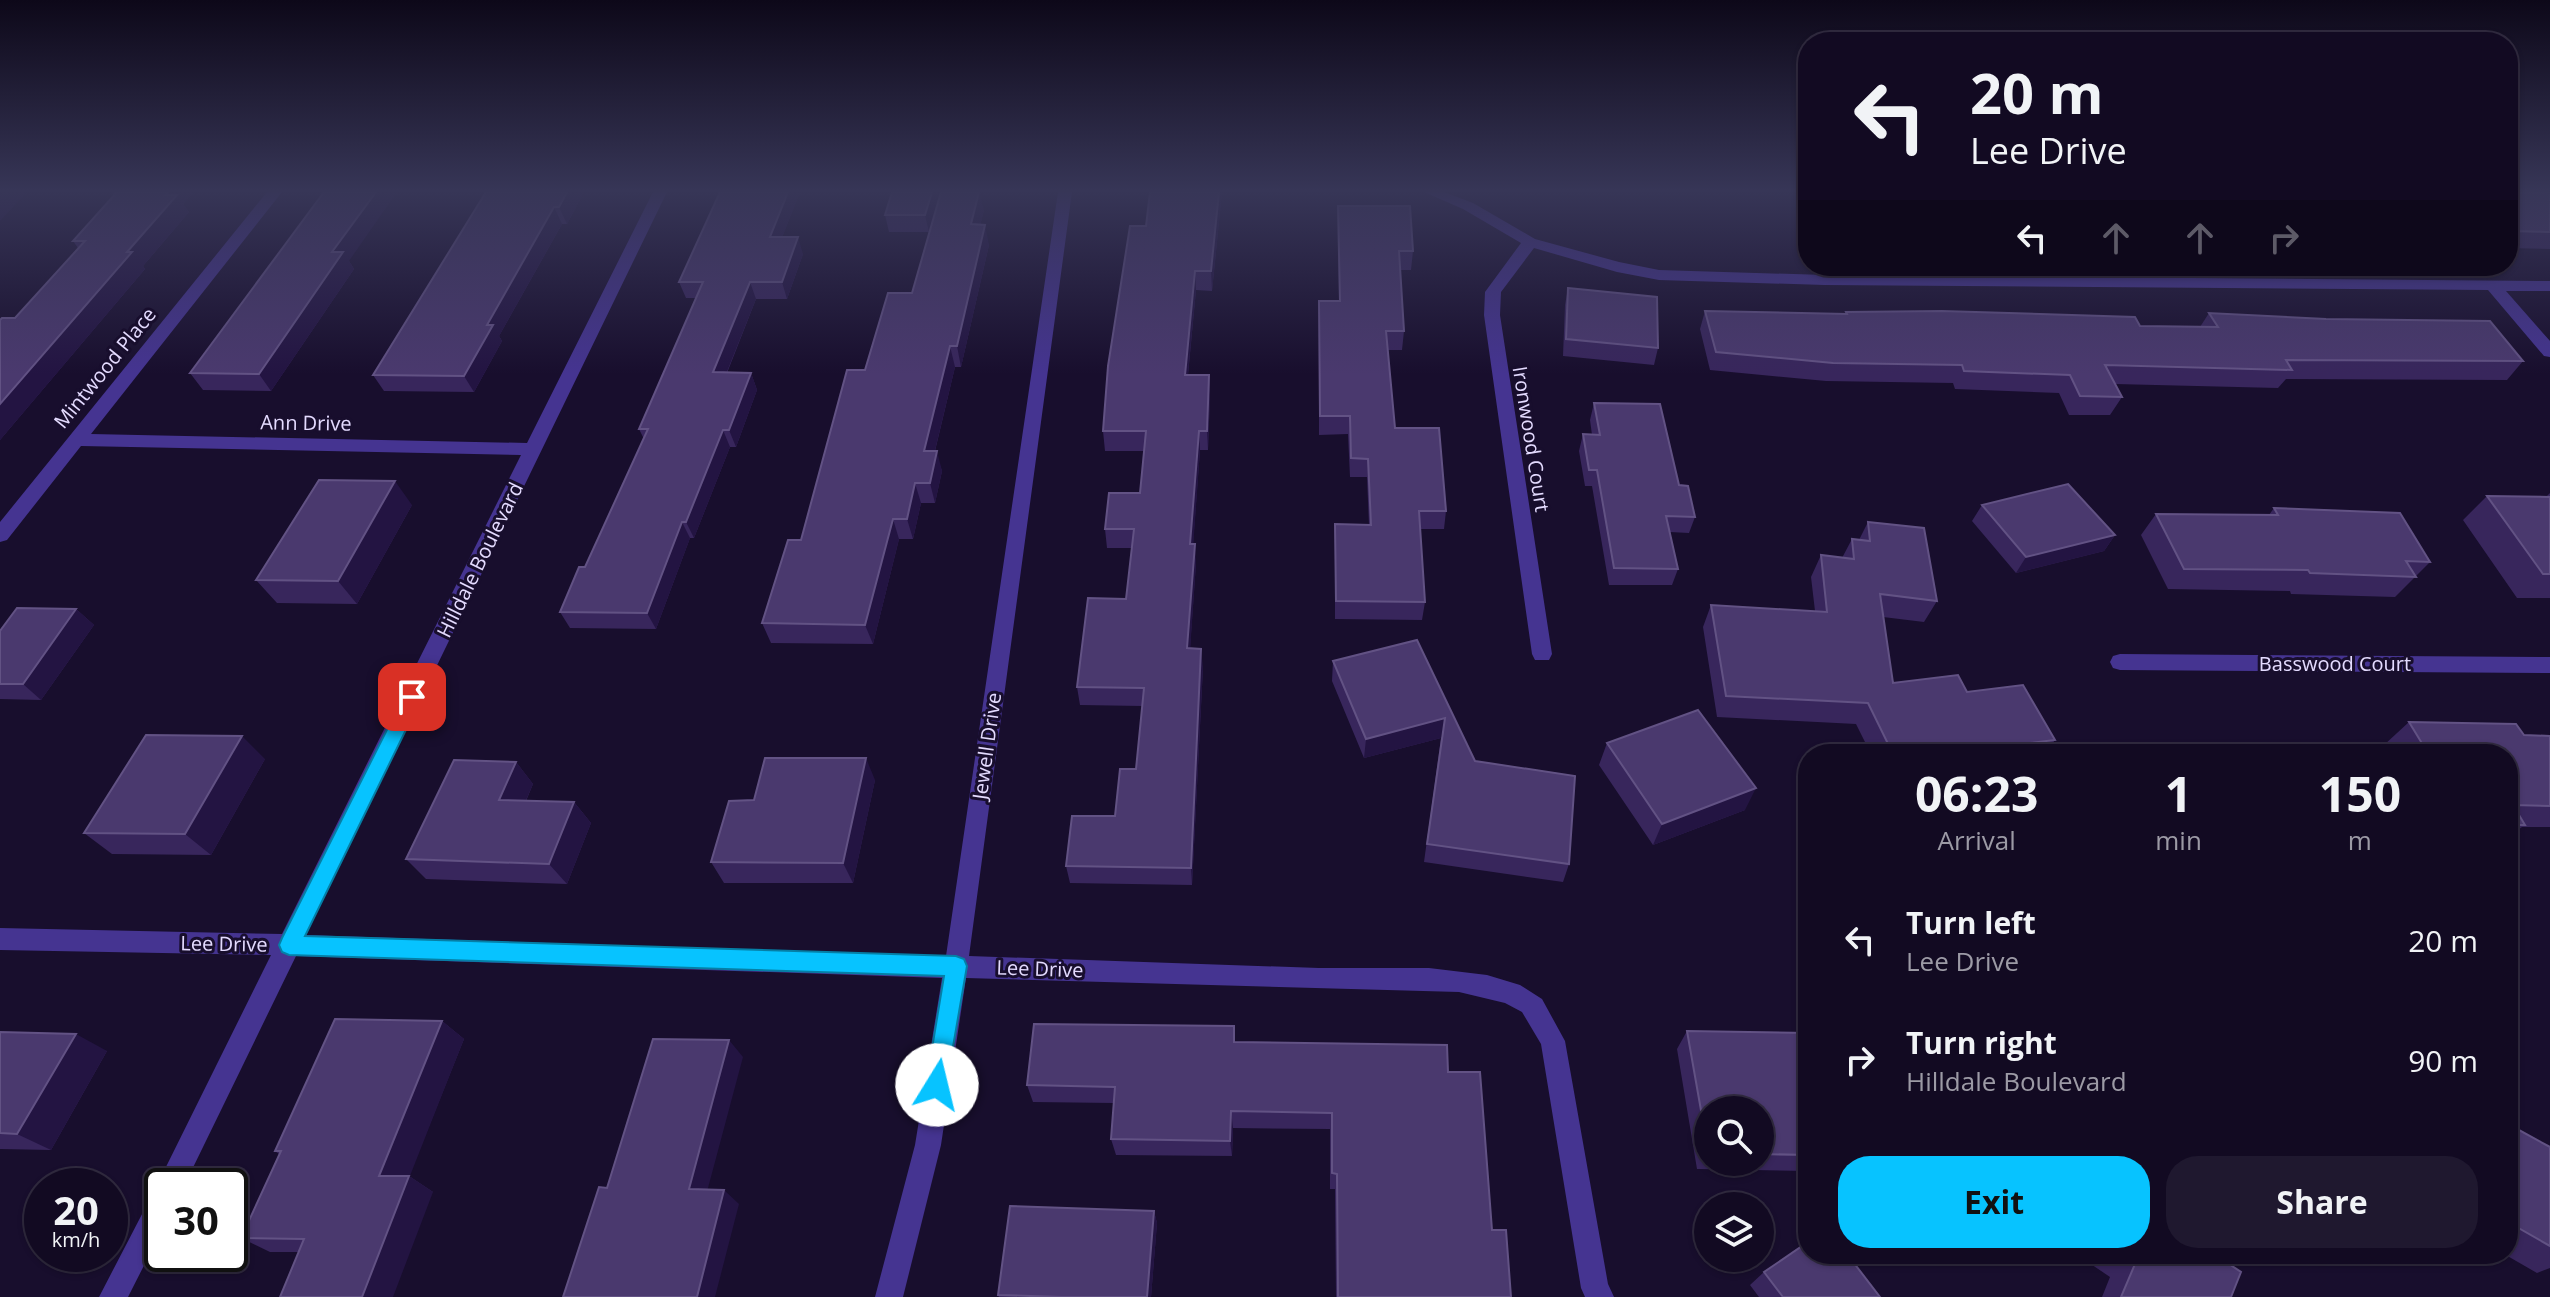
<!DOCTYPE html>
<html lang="en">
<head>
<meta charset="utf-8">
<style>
  :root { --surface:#120a22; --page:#1f182f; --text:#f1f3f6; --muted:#9c9aa5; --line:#312b40; --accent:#07c3ff }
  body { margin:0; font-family:"Open Sans",sans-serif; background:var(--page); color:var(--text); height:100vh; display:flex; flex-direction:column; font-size:30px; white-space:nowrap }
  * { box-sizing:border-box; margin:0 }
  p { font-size:26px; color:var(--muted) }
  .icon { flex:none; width:44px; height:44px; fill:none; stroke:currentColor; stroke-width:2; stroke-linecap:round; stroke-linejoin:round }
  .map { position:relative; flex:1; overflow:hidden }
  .drawer { position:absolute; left:1798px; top:744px; width:720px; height:520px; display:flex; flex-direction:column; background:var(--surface); border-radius:32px; box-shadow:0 2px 6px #0004,0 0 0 2px var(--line) }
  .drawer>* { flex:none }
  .guide { position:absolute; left:1798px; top:32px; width:720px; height:244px; border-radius:32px; box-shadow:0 2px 6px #0004,0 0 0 2px var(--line); background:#120a22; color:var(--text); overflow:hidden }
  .tools { position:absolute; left:1694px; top:1096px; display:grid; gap:16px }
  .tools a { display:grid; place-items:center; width:80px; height:80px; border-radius:50%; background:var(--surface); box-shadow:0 2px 6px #0004,0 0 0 2px var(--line); font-size:40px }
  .speed { position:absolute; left:24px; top:1168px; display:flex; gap:16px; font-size:40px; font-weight:700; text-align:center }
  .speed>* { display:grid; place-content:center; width:104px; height:104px; border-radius:50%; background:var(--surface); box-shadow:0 2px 6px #0004,0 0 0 2px var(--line); line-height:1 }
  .speed small { font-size:20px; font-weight:400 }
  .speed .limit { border:4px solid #111; border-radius:12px; background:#fff; color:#111 }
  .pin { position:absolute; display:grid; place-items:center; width:68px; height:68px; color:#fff; margin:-34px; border-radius:16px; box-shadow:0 4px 12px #0006 }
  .me { position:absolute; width:88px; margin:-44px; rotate:9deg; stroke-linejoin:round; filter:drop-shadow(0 0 6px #0008) }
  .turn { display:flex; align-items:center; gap:28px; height:168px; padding:0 40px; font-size:36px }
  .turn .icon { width:104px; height:104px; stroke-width:2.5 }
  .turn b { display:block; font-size:56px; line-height:68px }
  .lanes { display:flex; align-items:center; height:76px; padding:0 40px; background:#0003; justify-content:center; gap:40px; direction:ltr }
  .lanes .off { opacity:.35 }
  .eta { display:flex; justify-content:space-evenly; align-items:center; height:136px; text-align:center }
  .eta b { font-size:48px; font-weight:700; line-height:56px }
  .button { display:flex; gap:16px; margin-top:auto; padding:16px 40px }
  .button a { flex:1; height:92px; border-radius:32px; background:var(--accent); color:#111; font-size:32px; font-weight:700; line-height:92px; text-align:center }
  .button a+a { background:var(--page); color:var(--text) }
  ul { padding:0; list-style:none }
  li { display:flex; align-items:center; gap:24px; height:120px; padding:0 40px }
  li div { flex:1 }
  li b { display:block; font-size:30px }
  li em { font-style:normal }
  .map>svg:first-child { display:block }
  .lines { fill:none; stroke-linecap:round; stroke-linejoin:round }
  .minor { fill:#453491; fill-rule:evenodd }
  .wall { fill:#38265c; fill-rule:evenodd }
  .shaded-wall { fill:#231442 }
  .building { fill:#4a396e; stroke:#625284; stroke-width:2 }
  .route { fill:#07c3ff; stroke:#057fa6; stroke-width:2 }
  .labels { text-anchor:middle; stroke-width:6; stroke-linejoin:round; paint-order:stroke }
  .street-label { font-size:20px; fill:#e4dbff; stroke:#180e2d }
</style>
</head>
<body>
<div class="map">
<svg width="2550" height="1297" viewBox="0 0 2550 1297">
  <rect width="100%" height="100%" fill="#180e2d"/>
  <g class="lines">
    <path class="minor" d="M267,192h15l-191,242 436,9 126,-251h14l-361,743 640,21 112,-764h14l-103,764 350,12h110l58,7 33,10 22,14 23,42 43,243 6,13h-29l-4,-9 -40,-244 -19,-32 -17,-9 -46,-11 -493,-14 -25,167 -38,152h-28l40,-152 27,-167 -646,-22 -112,230h-22v44l-34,67h-29l54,-104 6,-3 2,-13 110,-222 -271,-5v-22l282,6 239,-479 -440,-9 -74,94 -7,2v-20z
      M1424,192h20l29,11 62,36 84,23 40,8 166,5 725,6v10h-44l44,50v16l-6,-1 -56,-66 -663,-5 -166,-5 -42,-8 -83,-24 -33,44 -1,23 52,339 -3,6h-14l-3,-6 -48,-339 1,-23 36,-49 -58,-34z
      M2120,654l430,3v16l-430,-3 -7,-2 -3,-6 3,-6z"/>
  </g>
  <path class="wall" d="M111,192h83l-11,12 6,8 -46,54 2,3 -145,171v-120l15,-2 63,-70 -5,-7 41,-45z
    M486,192h98l-17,32h-5l-63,112 3,5 -28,51 -90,-1 -11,-16z
    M720,192h80l-18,45 21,17 -16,45h-31l-29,74h24l6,17 -21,57h-6l-36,91h-4l-34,91 -86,-1 -10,-16 25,-45 59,-128 -5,-10 57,-131h-10l-7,-16z
    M1222,192l-10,99 -16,-1 -8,85h21l1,19 -2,56h-8l-7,94 3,19 -6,85 13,19 -11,218 -122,-2 -4,-17 49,-50 21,-47 6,-63 -62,-1 -3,-18 49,-88 6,-51h-25l-2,-19 35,-36 4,-42h-39l-2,-20 43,-205z
    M2533,192h17v57l-42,-1v-55h24z
    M1808,194v33l-6,-16z
    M1338,206l75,45 -2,19h-11l4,61 -2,19h-14l7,78 51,83 -2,18h-24l5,73 -3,18 -87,-1v-95l34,1 -2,-48h-17l-2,-43 -29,1v-134h20z
    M984,210l-4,15 9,20 -28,122h-6l-20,84 7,20 -7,32h-14l-8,36h-14l-26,105 -102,-1 -9,-20 39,-83 64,-170 47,-77 17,-61h-40l-4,-17z
    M349,261l5,8 -83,122 -68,-1 -13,-17z
    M1568,288l90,60 -4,17 -91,-9 2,-51z
    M1705,311l140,3 1,-2 294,14 60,1 9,-14 314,48 -16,19 -221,-1 -8,9 -163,-4 7,13 -12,18h-41l-10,-22 -104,-4 -2,-6 -127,-2 -116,-11 -10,-41z
    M1594,403l85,82 16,32 -6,16 -19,-1 8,37 -6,16h-63l-17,-99h-7l-6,-35 4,-17 9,1 -2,-15z
    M2550,493v105h-33l-54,-78 24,-24 59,1z
    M412,505l-55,99 -80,-1 -21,-23z
    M1982,505l133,30 -11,16 -88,22 -44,-52z
    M2274,508l156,54 -35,35 -104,-3 -1,-3 -122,-2 -27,-54 15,-21 113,1z
    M1868,522l69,79 -13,21 -41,-5 10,66 74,9 88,48 -11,14h-173l-15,-30 -139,-7 -14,-90 8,-22 104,6 -4,-34 10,-22 21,3 10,-19 7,1z
    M76,609l18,16 -53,75 -41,-1v-68z
    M1333,661l142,100 94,103 -6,18 -139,-20 17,-124 -77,20 -32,-77z
    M2409,722l115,13 26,1v91h-28l-14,10v-83h-242l5,-5 114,-3 -1,-1z
    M1607,743l138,67 -92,35 -54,-80z
    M2148,745l53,9h-61z
    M265,759l-54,96 -99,-1 -28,-21z
    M516,762l17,22 -7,17 48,1 17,21 -24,61 -141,-5 -20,-20z
    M875,780l-22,103h-129l-13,-21 43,-62z
    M442,1021l22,18 -55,137 24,16 -134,60h-29l-29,-14 38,-84 -4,-3z
    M1234,1026l1,16 213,30 63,225h-175l-1,-108h-5v-60l-97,-1 -1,28 -116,-1 -5,-16 3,-36 -81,-1 -6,-17z
    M1687,1031l121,2v138l-111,-2 -20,-120zM1708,1110h52v52h-52z
    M0,1032l107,19 -56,99 -51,-1z
    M2508,1124l42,23v121l-13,5 -33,-19h4z
    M1154,1211l3,12 -6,74h-152l-1,-2z
    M2076,1254h138l17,43h-129l8,-20z
    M1764,1272l116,25h-121l-9,-12z"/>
  <path class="shaded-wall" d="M0,192h27l-27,29z
    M168,192h26l-11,12 6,8 -46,54 2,3 -145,171v-36l127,-152z
    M376,192h21l-48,69 5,8 -83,122 -12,-17 73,-122z
    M567,192h17l-17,32 -8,-17z
    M788,192h12l-24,61 -6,-16z
    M932,192h9l-12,40 -4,-17z
    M979,192l5,18 -9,35 -4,-21z
    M1219,192h3l-10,99 -1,-20z
    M554,207l8,17 -63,112 3,5 -28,51 -10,-16 23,-51z
    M985,225l4,20 -28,122 -4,-21z
    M798,237l5,17 -16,45 -5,-17z
    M1195,271l1,19 -10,104 -1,-19z
    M750,282l6,17 -36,90 -7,-17z
    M950,346l5,21 -25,104 -6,-20z
    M751,373l6,17 -21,57 -7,-17z
    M1209,375l1,19 -2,56 -1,-19z
    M723,430l7,17 -36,91 -8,-16z
    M1199,431l1,19 -8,113 -2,-19z
    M937,451l5,20 -7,32 -5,-20z
    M395,481l17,24 -55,99 -19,-23z
    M915,483l6,20 -8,36 -6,-20z
    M893,519l6,20 -26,105 -8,-19z
    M682,522l8,16 -34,91 -9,-16z
    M2115,535l-11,16 -88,22 10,-16z
    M1195,544l1,19 -7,104 -2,-19z
    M76,609l18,16 -53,75 -18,-16z
    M1201,649l2,18 -11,218 -1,-17z
    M1445,718l-4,20 -77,20 2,-19z
    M242,736l23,23 -54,96 -26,-21z
    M866,758l9,22 -22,103 -10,-20z
    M516,762l17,22 -16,37 -18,-21z
    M1756,788l-11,22 -92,35 9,-21z
    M574,802l17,21 -24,61 -18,-20z
    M442,1021l22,18 -60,152 -25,-15z
    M76,1034l31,17 -56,99 -34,-16z
    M729,1040l14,17 -39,146 -15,-14z
    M1231,1111l2,17 -1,28 -2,-15z
    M409,1176l24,16 -40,105h-31z
    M724,1190l15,14 -24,93h-18z
    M1154,1211l3,12 -6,74h-4z"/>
  <path class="building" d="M117,192h51l-3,3h12l-50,57h5l-132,152v-84l2,-2h13l70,-77h-12z
    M324,192h52l-44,60h11l-84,122 -69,-1z
    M486,192h81l-8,15h-5l-67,118h6l-29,51 -91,-1z
    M720,192h68l-18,45h28l-16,45h-32l-37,90 38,1 -22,57h-6l-37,92h-4l-35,91 -87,-1 19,-45h6l63,-138h-9l64,-147h-24z
    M892,192h40l-7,23h-40z
    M941,192h38l-8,32 14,1 -28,121h-7l-26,105h13l-7,32h-15l-8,36h-14l-28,106 -103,-2 26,-83h13l46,-170h18l23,-77h24z
    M1150,192h69l-8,79h-16l-10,104h24l-2,56h-8l-9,113h5l-8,104 14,1 -10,219 -125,-2 6,-50h43l5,-47h16l8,-81 -67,-1 11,-89 38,1 8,-70h-29l4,-36h31l6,-62h-43l5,-65 22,-140h16z
    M2543,192h7v40l-42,-1v-38h36z
    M1338,206h72l3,45h-14l5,80h-18l9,97h44l7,83h-27l6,91 -89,-1 -1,-77 36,1 -3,-66 -17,-1 -1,-42h-30l-1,-115h21z
    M1568,288l89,9 1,51 -92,-9z
    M1705,311l142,3 -1,-2 96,-1 193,6 5,9 78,1 -9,-14 117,6 164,2 33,40 -237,-1 6,10 -187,-5 17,32 -42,-1 -10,-21 -106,-4 -2,-6 -129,-2 -117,-11z
    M1594,403l66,1 19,81 9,1 7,31 -29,-1 12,53 -64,-1 -17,-98h-8l-6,-36 17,1z
    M319,480l76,1 -57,100 -82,-1z
    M2068,484l47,51 -89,22 -44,-52z
    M2487,496l63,1v77h-7z
    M2274,508l126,5 30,49 -24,-1 10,16 -106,-4 -2,-3 -124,-1 -28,-55 122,1z
    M1868,522l56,6 13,73 -57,-7 13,89 65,-8 9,17 56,-7 32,55 -114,14h-48l-25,-51 -142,-7 -15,-91 116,7 -6,-57 33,4 -2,-20 18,2z
    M17,608l59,1 -53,75h-23v-53z
    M1417,640l58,121 100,15 -6,88 -142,-20 18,-126 -79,21 -33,-78z
    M1698,710l58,78 -94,36 -55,-81z
    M2409,722l107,2 8,11 26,1v70l-37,-1 12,20h-17v-71h-234l-3,-5 152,-4z
    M146,735l96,1 -57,98 -101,-1z
    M2148,745l53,9h-51z
    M765,758h101l-23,105 -132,-1 18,-61 25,-1z
    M454,760l62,2 -17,38 75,2 -25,62 -143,-5z
    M335,1019l107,2 -63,155h30l-47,121h-82l24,-58 -63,-1 40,-87h-6z
    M1034,1024l200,2v16l213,3 1,27h32l12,158h14l5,67h-173l-1,-123 -5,-1v-60l-101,-2 -1,30 -119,-2 4,-52 -88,-2z
    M1687,1031l121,2v122l-48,-1v-44h-52v40z
    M0,1032l76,2 -59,100 -17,-1z
    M653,1039l76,1 -40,149 35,1 -27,107h-134l36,-110 8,1z
    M2508,1124l42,23v99l-42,-24z
    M1010,1206l144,5 -7,86h-85l-64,-2z
    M1808,1242v12h39l33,43h-97l-19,-25z
    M2120,1254h94l27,18 -10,25h-110l14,-33z"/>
  <linearGradient id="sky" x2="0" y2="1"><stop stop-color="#0d0819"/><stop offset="0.51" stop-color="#373657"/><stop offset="1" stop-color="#373657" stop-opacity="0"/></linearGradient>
  <rect width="2550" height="374" fill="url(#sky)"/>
  <path class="route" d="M412,690l7,2 3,5 -117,239 651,20 8,3 3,7 -22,127 -8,4 -8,-4 -3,-8 18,-109 -655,-21 -7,-3 -3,-7 3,-7 124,-246z"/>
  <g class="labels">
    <g class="street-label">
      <text transform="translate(105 368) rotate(-51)" y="7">Mintwood Place</text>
      <text transform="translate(306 423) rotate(1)" y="7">Ann Drive</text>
      <text transform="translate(1531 439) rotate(81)" y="7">Ironwood Court</text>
      <text transform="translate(480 560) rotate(-64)" y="7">Hilldale Boulevard</text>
      <text x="2335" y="671">Basswood Court</text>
      <text transform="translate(987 746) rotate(-82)" y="7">Jewell Drive</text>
      <text transform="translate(224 944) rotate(1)" y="7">Lee Drive</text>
      <text transform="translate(1040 969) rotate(2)" y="7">Lee Drive</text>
    </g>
  </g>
</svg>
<div class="tools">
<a><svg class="icon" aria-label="search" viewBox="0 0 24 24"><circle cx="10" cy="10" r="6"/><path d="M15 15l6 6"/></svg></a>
<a><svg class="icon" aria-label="layers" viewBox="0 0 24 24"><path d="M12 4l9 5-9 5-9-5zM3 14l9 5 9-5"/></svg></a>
</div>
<div class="speed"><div>20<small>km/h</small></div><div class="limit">30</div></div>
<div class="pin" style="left:412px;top:697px;background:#d93025"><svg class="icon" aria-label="arrive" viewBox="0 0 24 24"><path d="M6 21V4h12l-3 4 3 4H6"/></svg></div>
<svg class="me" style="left:937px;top:1085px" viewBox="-20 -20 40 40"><circle r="19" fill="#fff"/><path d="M0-13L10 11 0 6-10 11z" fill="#07c3ff"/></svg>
<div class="guide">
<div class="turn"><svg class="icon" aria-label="left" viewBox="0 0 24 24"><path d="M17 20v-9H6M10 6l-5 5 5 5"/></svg><div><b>20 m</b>Lee Drive</div></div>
<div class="lanes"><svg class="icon" aria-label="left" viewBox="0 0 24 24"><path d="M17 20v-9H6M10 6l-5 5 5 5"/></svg><svg class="icon off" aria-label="ahead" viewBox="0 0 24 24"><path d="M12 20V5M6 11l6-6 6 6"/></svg><svg class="icon off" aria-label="ahead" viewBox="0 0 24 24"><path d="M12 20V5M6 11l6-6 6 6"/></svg><svg class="icon off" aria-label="right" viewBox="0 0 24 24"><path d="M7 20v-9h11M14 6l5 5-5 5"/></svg></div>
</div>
<section class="drawer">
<div class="eta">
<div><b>06:23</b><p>Arrival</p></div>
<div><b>1</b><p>min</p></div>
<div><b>150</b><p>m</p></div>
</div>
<ul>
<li><svg class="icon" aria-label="left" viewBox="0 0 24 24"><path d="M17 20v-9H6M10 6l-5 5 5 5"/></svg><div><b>Turn left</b><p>Lee Drive</p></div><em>20 m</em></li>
<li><svg class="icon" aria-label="right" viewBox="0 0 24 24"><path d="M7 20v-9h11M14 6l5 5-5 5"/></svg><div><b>Turn right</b><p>Hilldale Boulevard</p></div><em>90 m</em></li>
</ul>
<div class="button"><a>Exit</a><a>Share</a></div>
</section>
</div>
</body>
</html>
